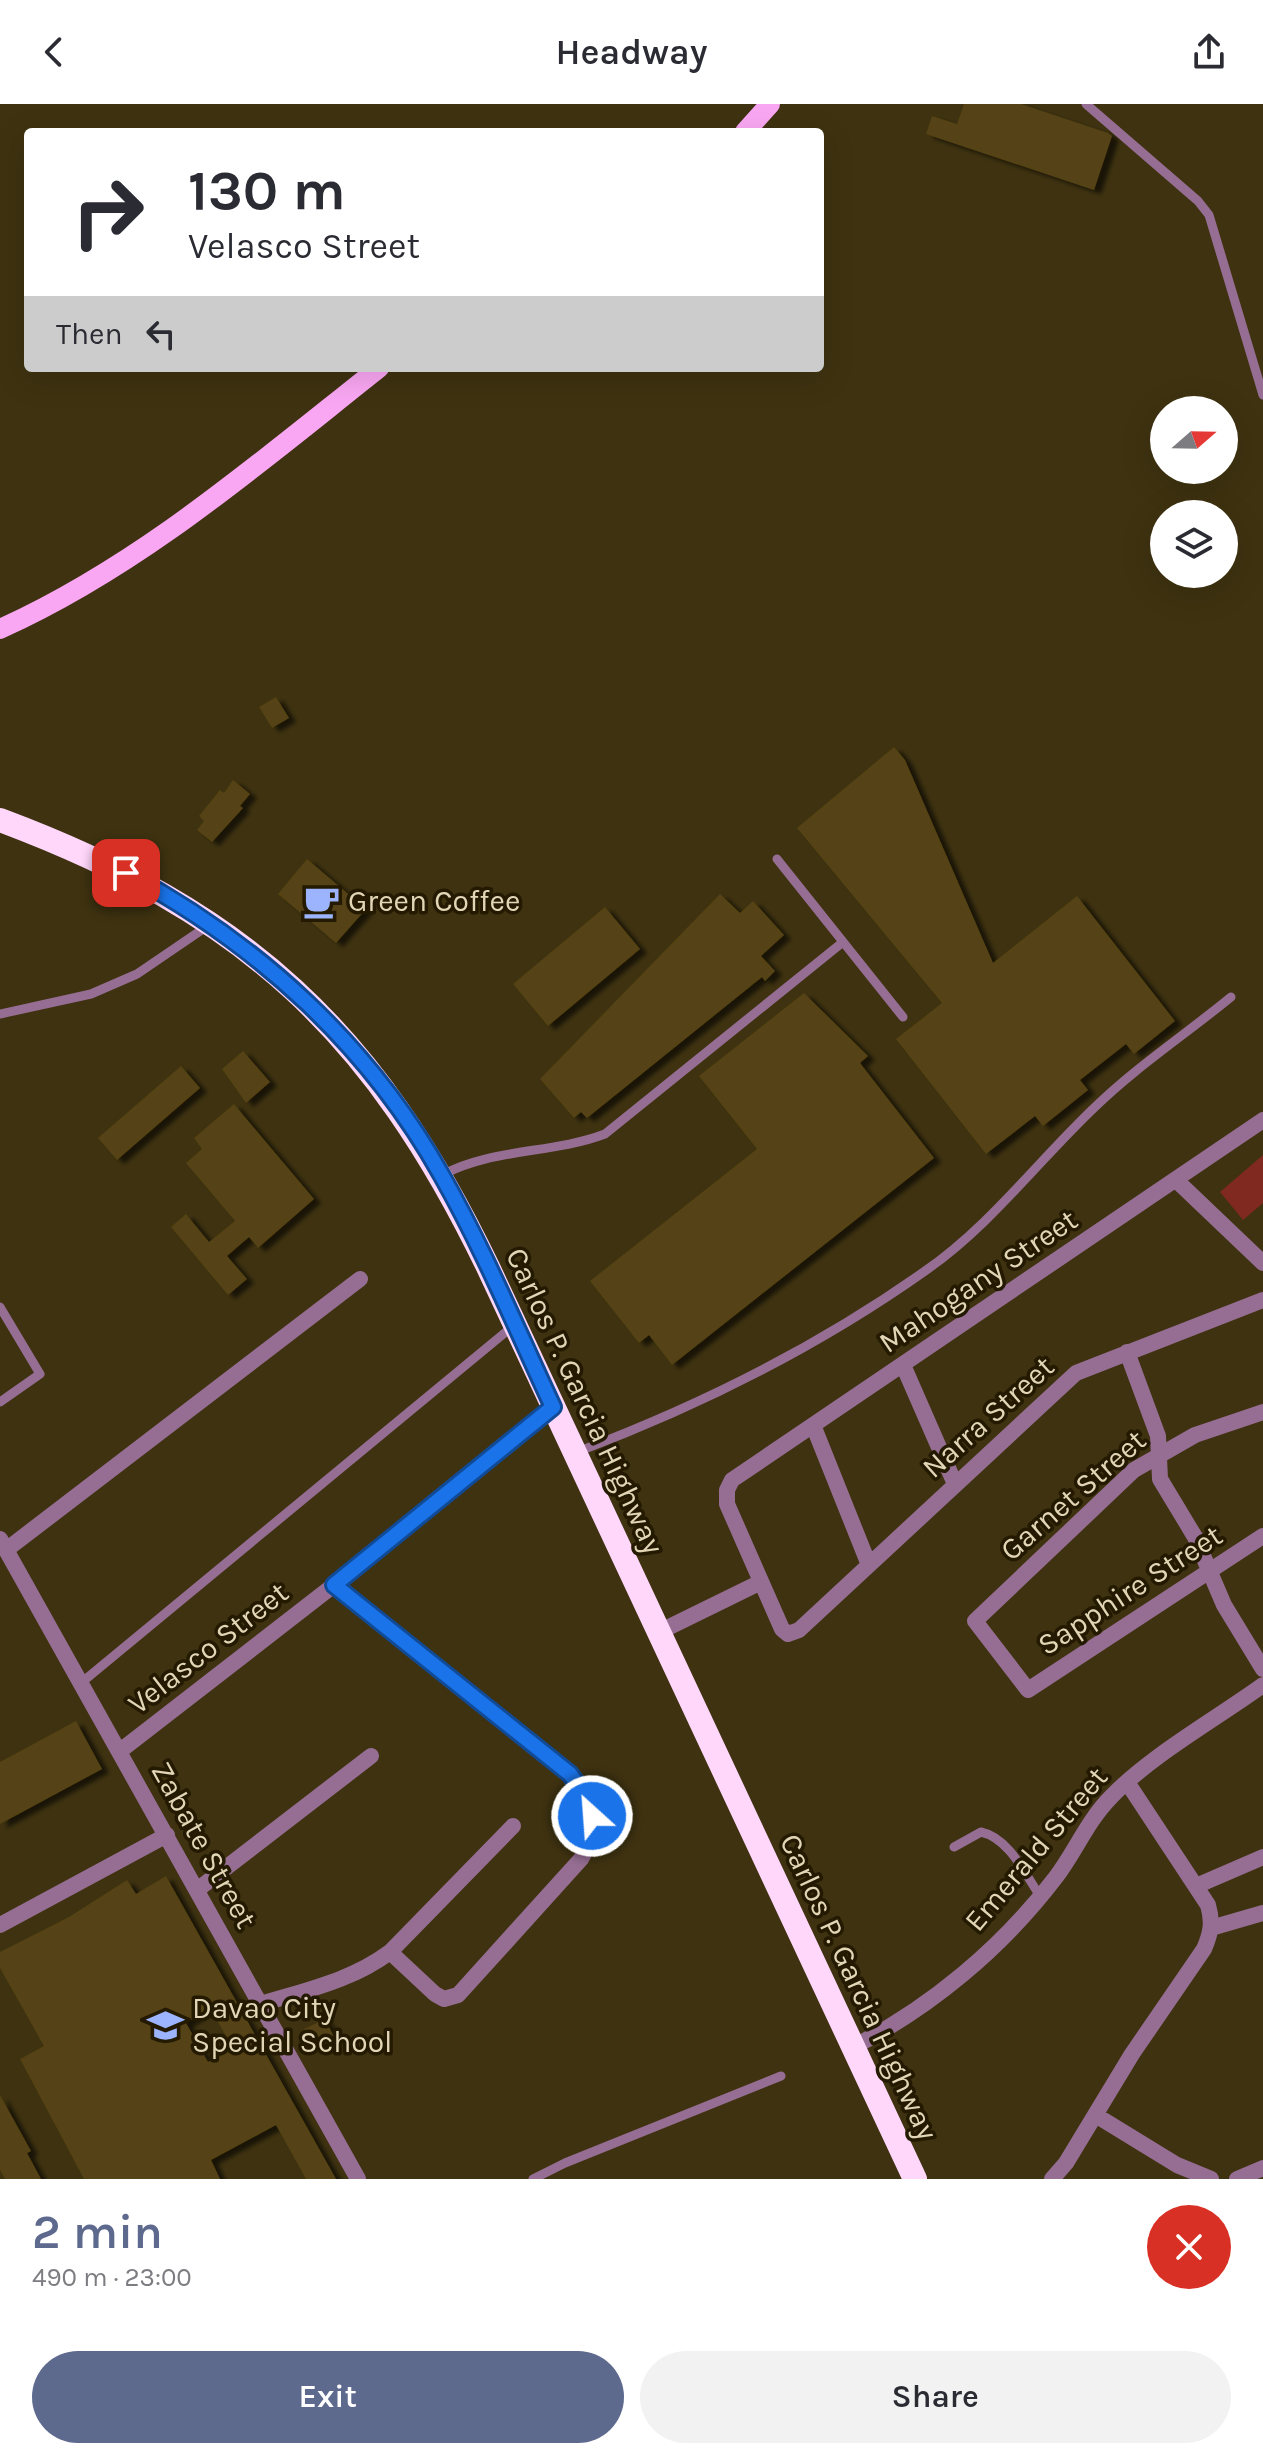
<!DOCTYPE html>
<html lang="en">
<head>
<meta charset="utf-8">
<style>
  :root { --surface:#fff; --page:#f2f2f3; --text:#2b2b33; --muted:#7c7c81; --accent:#5e698e }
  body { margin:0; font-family:Karla,sans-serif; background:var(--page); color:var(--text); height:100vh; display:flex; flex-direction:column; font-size:30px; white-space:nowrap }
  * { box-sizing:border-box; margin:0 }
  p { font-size:26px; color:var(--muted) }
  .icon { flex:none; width:44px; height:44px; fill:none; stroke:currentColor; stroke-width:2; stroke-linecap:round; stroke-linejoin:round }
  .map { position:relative; height:2075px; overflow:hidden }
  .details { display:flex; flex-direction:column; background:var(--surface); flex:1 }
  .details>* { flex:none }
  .guide { position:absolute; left:24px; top:24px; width:800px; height:244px; border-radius:8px; box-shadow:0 8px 32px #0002; background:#fff; color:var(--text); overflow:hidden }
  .needle { width:52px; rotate:70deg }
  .fabs { position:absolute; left:1150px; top:292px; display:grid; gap:16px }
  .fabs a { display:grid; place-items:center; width:88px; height:88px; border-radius:50%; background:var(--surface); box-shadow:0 8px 32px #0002; font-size:40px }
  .pin { position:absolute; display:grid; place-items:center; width:68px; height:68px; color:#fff; margin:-34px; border-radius:16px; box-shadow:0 4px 12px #0006 }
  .me { position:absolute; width:88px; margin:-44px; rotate:334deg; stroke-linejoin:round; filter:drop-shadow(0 0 6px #0008) }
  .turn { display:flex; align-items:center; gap:28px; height:168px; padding:0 32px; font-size:36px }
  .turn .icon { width:104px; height:104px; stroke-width:2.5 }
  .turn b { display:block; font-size:56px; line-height:68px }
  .then { display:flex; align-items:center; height:76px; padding:0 32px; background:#0003; gap:16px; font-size:30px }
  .round { display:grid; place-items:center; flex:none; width:84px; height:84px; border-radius:42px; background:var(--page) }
  .summary { display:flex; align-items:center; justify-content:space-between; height:136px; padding:0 32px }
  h1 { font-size:48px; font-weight:600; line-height:60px; color:var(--accent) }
  .button { display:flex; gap:16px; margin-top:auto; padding:16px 32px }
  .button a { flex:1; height:92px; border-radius:48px; background:var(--accent); color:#fff; font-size:32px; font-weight:600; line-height:92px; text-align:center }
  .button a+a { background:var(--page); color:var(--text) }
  header { display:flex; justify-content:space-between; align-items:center; height:104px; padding:0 32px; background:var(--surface); font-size:36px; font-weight:600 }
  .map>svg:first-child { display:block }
  .green { fill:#802920 }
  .building { fill:#544312; fill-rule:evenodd; filter:url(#shadow) }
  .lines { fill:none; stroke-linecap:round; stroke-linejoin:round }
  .lane { stroke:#966e93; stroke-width:9 }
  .street { stroke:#966e93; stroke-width:16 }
  .primary { stroke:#faa7f3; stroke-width:20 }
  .highway { stroke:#ffd7fb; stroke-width:24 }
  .route-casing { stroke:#114b97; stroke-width:20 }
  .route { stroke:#1a73e8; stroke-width:14 }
  .labels { text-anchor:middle; stroke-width:7; stroke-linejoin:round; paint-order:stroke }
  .poi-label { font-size:30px; fill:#e2d6b7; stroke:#231a01; text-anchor:start }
  .street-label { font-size:30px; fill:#e2d6b7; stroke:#231a01 }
</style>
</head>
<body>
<header><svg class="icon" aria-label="back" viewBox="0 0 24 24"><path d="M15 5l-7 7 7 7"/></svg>Headway<svg class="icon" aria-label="share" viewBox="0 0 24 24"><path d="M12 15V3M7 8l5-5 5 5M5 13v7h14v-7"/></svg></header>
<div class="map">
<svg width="1263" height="2075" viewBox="0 0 1263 2075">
  <defs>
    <filter id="shadow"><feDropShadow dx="7" dy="4" stdDeviation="2" flood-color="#0009"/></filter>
  </defs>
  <rect width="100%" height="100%" fill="#3e3210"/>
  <path class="green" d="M1263,1051v48l-20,17 -23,-28z"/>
  <path class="building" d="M964,0h57l87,29 4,3 -18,54 -168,-56 6,-18 25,8z
    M276,593l13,21 -17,10 -13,-21z
    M894,643l11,13 88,203 84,-67 98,125 -41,33 -8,-10 -46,36 8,10 -45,36 -8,-10 -49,38 -90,-115 46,-36 -145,-175z
    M233,676l17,14 -10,12 3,2 -31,34 -15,-12 7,-9 -5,-5 21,-26 4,3z
    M307,755l59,50 -30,34 -58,-49z
    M720,790l20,19 13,-12 31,34 -23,21 14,15 -10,10 -3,-4 -175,141 -6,-6 -7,6 -34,-39z
    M605,803l35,42 -92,77 -35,-42z
    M804,889l64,63 -8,7 74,95 -262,207 -23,-30 -10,8 -49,-62 167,-132 -58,-73z
    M243,947l27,31 -24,21 -24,-34z
    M181,962l19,22 -83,72 -19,-22z
    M234,1000l80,95 -56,49 -9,-11 -22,19 20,23 -19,16 -57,-68 15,-13 23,28 26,-21 -49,-58 16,-14 -8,-11z
    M76,1617l26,48 -102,55v-62z
    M166,1772l120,214 50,89h-30l-30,-54 -65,35 9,19h-136l-64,-120 24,-13 -44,-78v-16l69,-35 58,-37 9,14zM210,1904l24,42 -26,12 -22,-39z
    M325,1915l10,20 -20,10 -11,-20z
    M0,1991l31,56 -4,2 14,26h-36l-5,-9z"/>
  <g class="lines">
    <path class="lane" d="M1086,0l112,97 11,14 54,180
      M777,755l126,158
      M0,910l91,-20 46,-20 69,-47
      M442,1071c50,-27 110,-21 163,-41l238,-192
      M0,1203l40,67 -40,28
      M577,1348c122,-46 242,-106 348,-181 65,-45 113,-110 170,-164 41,-40 91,-73 136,-110
      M81,1579l432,-357
      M954,1743l27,-15c28,6 44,42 59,64
      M533,2075l32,-16 216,-87"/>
    <path class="street" d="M1263,1016l-531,360 -5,10v14l55,125 6,5 11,-4 277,-257 187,-73
      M1177,1077l86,82
      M1127,1248l31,84 2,43 35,58 29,68 39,64
      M903,1261l52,119
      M1263,1308l-68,23 -61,35 -159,151 53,69 235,-154
      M813,1321l56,140
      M0,1435l358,640
      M6,1446l354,-271
      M334,1481l236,189c22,27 30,54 11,85l-123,136 -14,4 -9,-5 -45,-42
      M657,1529l104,-51
      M120,1647l214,-166 219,-178
      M1196,1782l67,-29
      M197,1786l174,-134
      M0,1821l167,-90
      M1211,1824l52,-15
      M261,1900c45,-14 90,-23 129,-52l123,-126
      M851,1944c79,-40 151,-100 205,-171 19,-25 32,-57 55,-80 39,-41 105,-78 152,-112
      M1097,2012l80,49 34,14
      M1052,2075l14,-16 66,-109 72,-105c7,-16 9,-27 4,-44l-81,-123
      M1237,2075l26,-11"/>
    <path class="primary" d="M745,28l25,-28
      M0,525c140,-63 260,-167 379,-261"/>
    <path class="highway" d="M0,716c246,92 374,211 488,447l427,912"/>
  </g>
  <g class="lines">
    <defs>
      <path id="route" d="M126,769c132,71 243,172 316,303 42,74 75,154 111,231l-219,178 236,189 19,27 3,15"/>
    </defs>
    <use href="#route" class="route-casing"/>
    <use href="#route" class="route"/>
  </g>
  <defs>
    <symbol id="cafe-bare" viewBox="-9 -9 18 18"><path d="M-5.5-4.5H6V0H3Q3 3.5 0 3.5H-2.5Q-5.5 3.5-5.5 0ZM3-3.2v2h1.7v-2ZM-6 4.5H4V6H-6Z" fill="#9cb4fd" stroke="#231a01" stroke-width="2.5" paint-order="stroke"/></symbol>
    <symbol id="school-bare" viewBox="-9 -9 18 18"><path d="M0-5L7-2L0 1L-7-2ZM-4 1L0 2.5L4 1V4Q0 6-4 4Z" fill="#9cb4fd" stroke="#231a01" stroke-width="2.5" paint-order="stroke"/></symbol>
  </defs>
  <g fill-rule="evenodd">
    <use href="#cafe-bare" x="296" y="772" width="51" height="51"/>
    <use href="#school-bare" x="140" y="1896" width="51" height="51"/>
  </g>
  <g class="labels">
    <g class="poi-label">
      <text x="348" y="807">Green Coffee</text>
      <text x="192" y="1914">Davao City<tspan x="192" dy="34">Special School</tspan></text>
    </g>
    <g class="street-label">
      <text transform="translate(978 1177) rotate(-34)" y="10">Mahogany Street</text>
      <text transform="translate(585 1297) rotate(65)" y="10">Carlos P. Garcia Highway</text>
      <text transform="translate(988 1313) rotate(-42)" y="10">Narra Street</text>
      <text transform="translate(1073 1391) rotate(-41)" y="10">Garnet Street</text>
      <text transform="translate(1130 1486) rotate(-33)" y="10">Sapphire Street</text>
      <text transform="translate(208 1544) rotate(-38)" y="10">Velasco Street</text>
      <text transform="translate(204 1741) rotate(61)" y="10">Zabate Street</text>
      <text transform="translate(1036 1745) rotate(-50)" y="10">Emerald Street</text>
      <text transform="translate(859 1883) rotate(65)" y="10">Carlos P. Garcia Highway</text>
    </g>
  </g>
</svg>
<div class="fabs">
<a><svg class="needle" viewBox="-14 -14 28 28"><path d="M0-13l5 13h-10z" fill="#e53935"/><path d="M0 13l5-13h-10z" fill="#7c7c81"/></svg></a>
<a><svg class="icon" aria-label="layers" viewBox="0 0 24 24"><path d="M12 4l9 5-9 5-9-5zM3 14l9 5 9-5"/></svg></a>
</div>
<div class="pin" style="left:126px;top:769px;background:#d93025"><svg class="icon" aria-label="arrive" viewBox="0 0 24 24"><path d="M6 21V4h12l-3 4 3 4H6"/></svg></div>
<svg class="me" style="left:592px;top:1712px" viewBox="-20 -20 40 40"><circle r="17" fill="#1a73e8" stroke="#fff" stroke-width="3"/><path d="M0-11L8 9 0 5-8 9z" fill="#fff"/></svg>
<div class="guide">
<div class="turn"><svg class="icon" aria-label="right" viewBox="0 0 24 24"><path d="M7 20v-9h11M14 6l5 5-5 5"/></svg><div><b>130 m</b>Velasco Street</div></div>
<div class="then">Then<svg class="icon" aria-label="left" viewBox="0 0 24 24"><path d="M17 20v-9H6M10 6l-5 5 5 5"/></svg></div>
</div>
</div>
<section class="details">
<div class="summary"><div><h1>2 min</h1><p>490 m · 23:00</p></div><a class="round" style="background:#d93025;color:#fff"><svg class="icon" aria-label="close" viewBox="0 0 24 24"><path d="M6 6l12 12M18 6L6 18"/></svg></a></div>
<div class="button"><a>Exit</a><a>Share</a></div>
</section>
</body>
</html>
